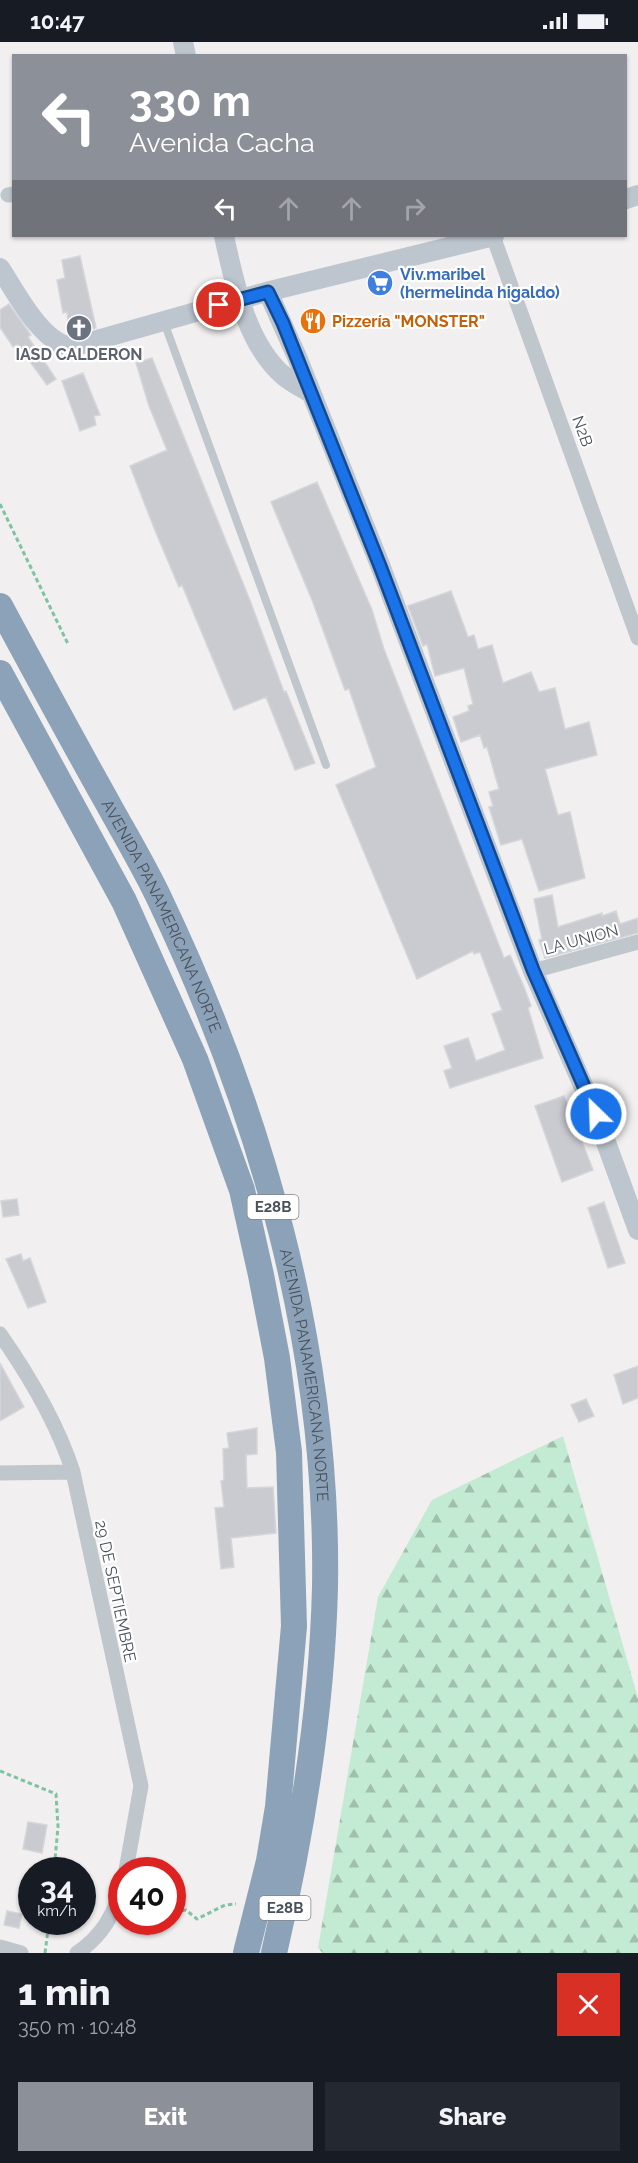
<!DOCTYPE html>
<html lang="en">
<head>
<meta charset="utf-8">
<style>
  :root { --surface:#171b24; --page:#242831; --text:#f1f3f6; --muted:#9ea1a6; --accent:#8c9099 }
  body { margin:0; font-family:Raleway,sans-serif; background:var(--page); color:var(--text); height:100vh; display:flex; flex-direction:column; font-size:22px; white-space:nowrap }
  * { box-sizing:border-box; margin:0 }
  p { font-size:20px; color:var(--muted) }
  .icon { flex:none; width:33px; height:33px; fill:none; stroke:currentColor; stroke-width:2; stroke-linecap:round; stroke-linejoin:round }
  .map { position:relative; height:1911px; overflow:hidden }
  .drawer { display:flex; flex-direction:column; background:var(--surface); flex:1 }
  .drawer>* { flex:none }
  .guide { position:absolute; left:12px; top:12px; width:615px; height:183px; border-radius:0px; box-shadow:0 2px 4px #0004; background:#8c9099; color:#fff; overflow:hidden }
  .speed { position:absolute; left:18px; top:1815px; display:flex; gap:12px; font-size:30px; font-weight:700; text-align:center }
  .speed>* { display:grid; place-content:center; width:78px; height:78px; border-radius:50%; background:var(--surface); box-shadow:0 2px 4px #0004; line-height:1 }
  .speed small { font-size:15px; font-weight:400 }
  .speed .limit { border:9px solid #d22; background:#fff; color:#111 }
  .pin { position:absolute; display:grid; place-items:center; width:51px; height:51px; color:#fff; margin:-26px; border:3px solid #fff; border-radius:50%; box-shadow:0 2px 6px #0007 }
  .me { position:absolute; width:66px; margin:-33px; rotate:336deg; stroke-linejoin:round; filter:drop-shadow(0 0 4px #0008) }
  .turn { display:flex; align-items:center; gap:21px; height:126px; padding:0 18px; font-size:27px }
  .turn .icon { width:78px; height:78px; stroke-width:2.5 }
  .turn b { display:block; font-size:42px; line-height:51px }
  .lanes { display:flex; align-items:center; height:57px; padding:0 18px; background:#0003; justify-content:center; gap:30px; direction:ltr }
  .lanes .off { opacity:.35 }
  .round { display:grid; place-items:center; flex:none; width:63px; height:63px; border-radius:0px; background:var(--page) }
  .overview { display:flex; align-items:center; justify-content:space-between; height:102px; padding:0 18px }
  h1 { font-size:36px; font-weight:800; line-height:45px }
  .button { display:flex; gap:12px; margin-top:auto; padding:12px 18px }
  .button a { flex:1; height:69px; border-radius:0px; background:var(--accent); color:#fff; font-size:24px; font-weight:800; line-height:69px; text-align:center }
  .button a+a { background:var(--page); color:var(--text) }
  .status { display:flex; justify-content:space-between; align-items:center; height:42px; padding:0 30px; background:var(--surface); direction:ltr }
  .status svg { height:16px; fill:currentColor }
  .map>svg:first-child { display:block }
  .forest { fill:url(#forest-firs) }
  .building { fill:#cacbd1; stroke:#d4d6da; stroke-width:1.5 }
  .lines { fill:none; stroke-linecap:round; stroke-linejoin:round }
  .path { stroke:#7ec4a1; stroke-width:3; stroke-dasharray:4.5 3; stroke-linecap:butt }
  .lane { stroke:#bfc6cc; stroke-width:8 }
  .street { stroke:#bfc6cc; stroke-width:15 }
  .secondary { stroke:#bdc6cf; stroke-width:20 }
  .highway { stroke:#8ca2b8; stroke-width:26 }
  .route-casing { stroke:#114b97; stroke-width:15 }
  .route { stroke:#1a73e8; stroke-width:10 }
  .labels { text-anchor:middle; stroke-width:4.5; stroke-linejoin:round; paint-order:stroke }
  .shield { fill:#fff; stroke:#80868c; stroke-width:1.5 }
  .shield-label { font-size:15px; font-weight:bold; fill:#49525a }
  .shop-label { font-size:16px; font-weight:bold; fill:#366cbe; stroke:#fff; text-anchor:start }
  .food-label { font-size:16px; font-weight:bold; fill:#c56008; stroke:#fff; text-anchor:start }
  .worship-label { font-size:16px; font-weight:bold; fill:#5b616d; stroke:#fff }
  .street-label { font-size:16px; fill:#49525a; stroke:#fff }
</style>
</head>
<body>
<div class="status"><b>10:47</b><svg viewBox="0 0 49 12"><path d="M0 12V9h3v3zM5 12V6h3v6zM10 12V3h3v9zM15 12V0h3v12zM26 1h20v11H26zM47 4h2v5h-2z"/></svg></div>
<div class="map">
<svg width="638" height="1911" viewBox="0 0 638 1911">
  <defs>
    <pattern id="forest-firs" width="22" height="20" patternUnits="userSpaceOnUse" patternTransform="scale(1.5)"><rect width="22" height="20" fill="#c3ead2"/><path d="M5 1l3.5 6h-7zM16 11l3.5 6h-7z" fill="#a0c0ad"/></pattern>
  </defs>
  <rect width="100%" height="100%" fill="#f1efef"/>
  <path class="forest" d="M563,1394l75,262v255h-315l-5,-5 60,-351 54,-97z"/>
  <path class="building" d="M80,214l16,72 -22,6 -3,-15 -3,1 -1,-8 -4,1 -6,-33 8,-2 -3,-18z
    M9,262l22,31 -3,2 28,42 -9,6 -30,-41 -4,3 -13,-20v-17z
    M152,316l99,245 33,89 2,-1 29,72 -20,7 -29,-73 -32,13 -52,-125 -3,2 -25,-59 -24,-62 37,-16 -18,-44 -13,-43z
    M83,331l17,42 -6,1 2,9 -16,6 -18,-50z
    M317,440l55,128 12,39 120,309 6,-3 14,32 7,19 -3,2 15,50 -93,30 -6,-17 8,-3 -8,-22 24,-8 8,23 29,-11 -13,-36 10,-4 -22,-58 -6,2 -1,-3 -56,28 -81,-194 40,-18 -27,-78 -4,1 -33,-90 -41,-98z
    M451,549l17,46 6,-2 4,14 14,-4 11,38 28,-11 8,20 16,-4 10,41 24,-7 8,33 -52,14 13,46 12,-3 15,66 -46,13 -17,-52 -21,6 -12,-38 4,-1 -4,-14 10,-3 -12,-42 -3,1 -4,-13 -19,7 -8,-25 16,-6 -1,-5 5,-2 -9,-36 -29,8 -8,-32 -4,2 -15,-40z
    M552,853l6,32 44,-14v3l14,-5 4,13 18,-6v15l-93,25 -6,-18 3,-1 -8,-40z
    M564,1054l29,74 -31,12 -27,-76z
    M17,1157l2,16 -16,2 -2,-16z
    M604,1160l21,61 -17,5 -20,-60z
    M21,1212l2,7 7,-3 16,44 -18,6 -22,-49z
    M0,1321l24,44 -24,14z
    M638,1324v32l-15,6 -9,-29z
    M586,1357l8,17 -15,6 -8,-17z
    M257,1386v26l-11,1 1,33 26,-1 3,46 -45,5 3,29 -13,2 -6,-61 9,-1 -3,-26 3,-1 -1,-31 6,-1 -2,-15z
    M28,1780l19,3 -5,28 -19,-4z
    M7,1869l15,3 -3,14 -15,-3z"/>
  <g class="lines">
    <path class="path" d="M0,462l68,140
      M0,1729l56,23 2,33 -4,43
      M172,1873l5,1v-5l9,-1 11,9 28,-14 11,-1
      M45,1911l4,-31"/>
    <path class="lane" d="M164,280l162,443"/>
    <path class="street" d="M8,153l6,-1
      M493,194l145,402
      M533,929l105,-29
      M0,1292c30,43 57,88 73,138l68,314 -15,84
      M0,1431l73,-1
      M0,1905l21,6
      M77,1911c25,-17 37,-38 45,-67"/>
    <path class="secondary" d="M183,0l3,14
      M626,157l12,-4
      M224,194c10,45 22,108 60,140 8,7 19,12 28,18
      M0,226c16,24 41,75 72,79l194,-55 228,-56
      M268,250l29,65 83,208 153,406 63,144 42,115"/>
    <g class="highway">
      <path id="s1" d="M0,564c35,65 70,130 106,194 18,33 38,66 54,100 101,212 169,450 165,687 -3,123 -23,246 -51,366"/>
      <path d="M0,631l124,228 71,158 47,131 19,85 16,83 12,94 5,174 -16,181 -9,54 -23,92"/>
    </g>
  </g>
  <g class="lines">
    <defs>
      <path id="route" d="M219,263l49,-13 15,31 97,243 153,404 63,144"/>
    </defs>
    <use href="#route" class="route-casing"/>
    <use href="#route" class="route"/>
  </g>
  <defs>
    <symbol id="supermarket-disc" viewBox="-11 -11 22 22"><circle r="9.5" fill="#3f7fe0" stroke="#fff"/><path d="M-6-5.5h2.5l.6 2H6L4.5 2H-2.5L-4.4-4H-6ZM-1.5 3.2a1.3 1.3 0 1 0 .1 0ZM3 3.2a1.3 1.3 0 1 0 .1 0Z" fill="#fff"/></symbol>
    <symbol id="restaurant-disc" viewBox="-11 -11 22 22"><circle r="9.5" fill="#e8710a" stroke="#fff"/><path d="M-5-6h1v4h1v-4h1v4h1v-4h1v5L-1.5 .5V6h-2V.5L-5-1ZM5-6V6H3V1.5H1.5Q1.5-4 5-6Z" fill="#fff"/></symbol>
    <symbol id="church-disc" viewBox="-11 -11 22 22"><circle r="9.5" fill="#6b7280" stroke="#fff"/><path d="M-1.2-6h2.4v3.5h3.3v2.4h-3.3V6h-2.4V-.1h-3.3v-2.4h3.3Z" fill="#fff"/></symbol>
  </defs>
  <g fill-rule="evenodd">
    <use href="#supermarket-disc" x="365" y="226" width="30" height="30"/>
    <use href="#restaurant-disc" x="298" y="264" width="30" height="30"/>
    <use href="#church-disc" x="64" y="271" width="30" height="30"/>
  </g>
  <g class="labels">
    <g class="shield">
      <rect x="247.5" y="1153" width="51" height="24" rx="4.5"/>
      <rect x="259.5" y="1854" width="51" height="24" rx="4.5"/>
    </g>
    <g class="shield-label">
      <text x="273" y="1170">E28B</text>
      <text x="285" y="1871">E28B</text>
    </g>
    <g class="shop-label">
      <text x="400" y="238">Viv.maribel<tspan x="400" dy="18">(hermelinda higaldo)</tspan></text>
    </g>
    <g class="food-label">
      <text x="332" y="285">Pizzería "MONSTER"</text>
    </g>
    <g class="worship-label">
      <text x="79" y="318">IASD CALDERON</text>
    </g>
    <g class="street-label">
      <text transform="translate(583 389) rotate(70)" y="6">N2B</text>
      <text dy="6" stroke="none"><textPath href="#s1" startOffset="350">AVENIDA PANAMERICANA NORTE</textPath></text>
      <text transform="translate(581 897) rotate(-15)" y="6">LA UNION</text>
      <text dy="6" stroke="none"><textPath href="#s1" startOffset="834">AVENIDA PANAMERICANA NORTE</textPath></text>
      <text transform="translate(116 1549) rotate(78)" y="6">29 DE SEPTIEMBRE</text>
    </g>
  </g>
</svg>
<div class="speed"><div>34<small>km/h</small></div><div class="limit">40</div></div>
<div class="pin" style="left:219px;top:263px;background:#d93025"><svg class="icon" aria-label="arrive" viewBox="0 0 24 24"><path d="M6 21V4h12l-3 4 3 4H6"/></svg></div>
<svg class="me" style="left:596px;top:1072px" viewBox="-20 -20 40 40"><circle r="17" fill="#1a73e8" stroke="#fff" stroke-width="3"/><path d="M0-11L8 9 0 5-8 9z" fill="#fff"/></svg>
<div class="guide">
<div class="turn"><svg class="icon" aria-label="left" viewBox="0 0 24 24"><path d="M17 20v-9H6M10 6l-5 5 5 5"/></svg><div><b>330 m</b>Avenida Cacha</div></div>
<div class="lanes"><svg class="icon" aria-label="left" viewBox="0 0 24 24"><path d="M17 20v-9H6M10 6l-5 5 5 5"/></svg><svg class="icon off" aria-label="ahead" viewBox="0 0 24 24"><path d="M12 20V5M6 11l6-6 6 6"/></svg><svg class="icon off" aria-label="ahead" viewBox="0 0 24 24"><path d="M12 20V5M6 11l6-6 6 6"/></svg><svg class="icon off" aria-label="right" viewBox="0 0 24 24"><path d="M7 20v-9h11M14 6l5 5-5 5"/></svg></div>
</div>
</div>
<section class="drawer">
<div class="overview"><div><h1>1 min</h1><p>350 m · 10:48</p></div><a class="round" style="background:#d93025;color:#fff"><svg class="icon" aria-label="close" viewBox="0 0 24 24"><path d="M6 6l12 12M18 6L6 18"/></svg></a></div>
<div class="button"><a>Exit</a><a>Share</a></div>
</section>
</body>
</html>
